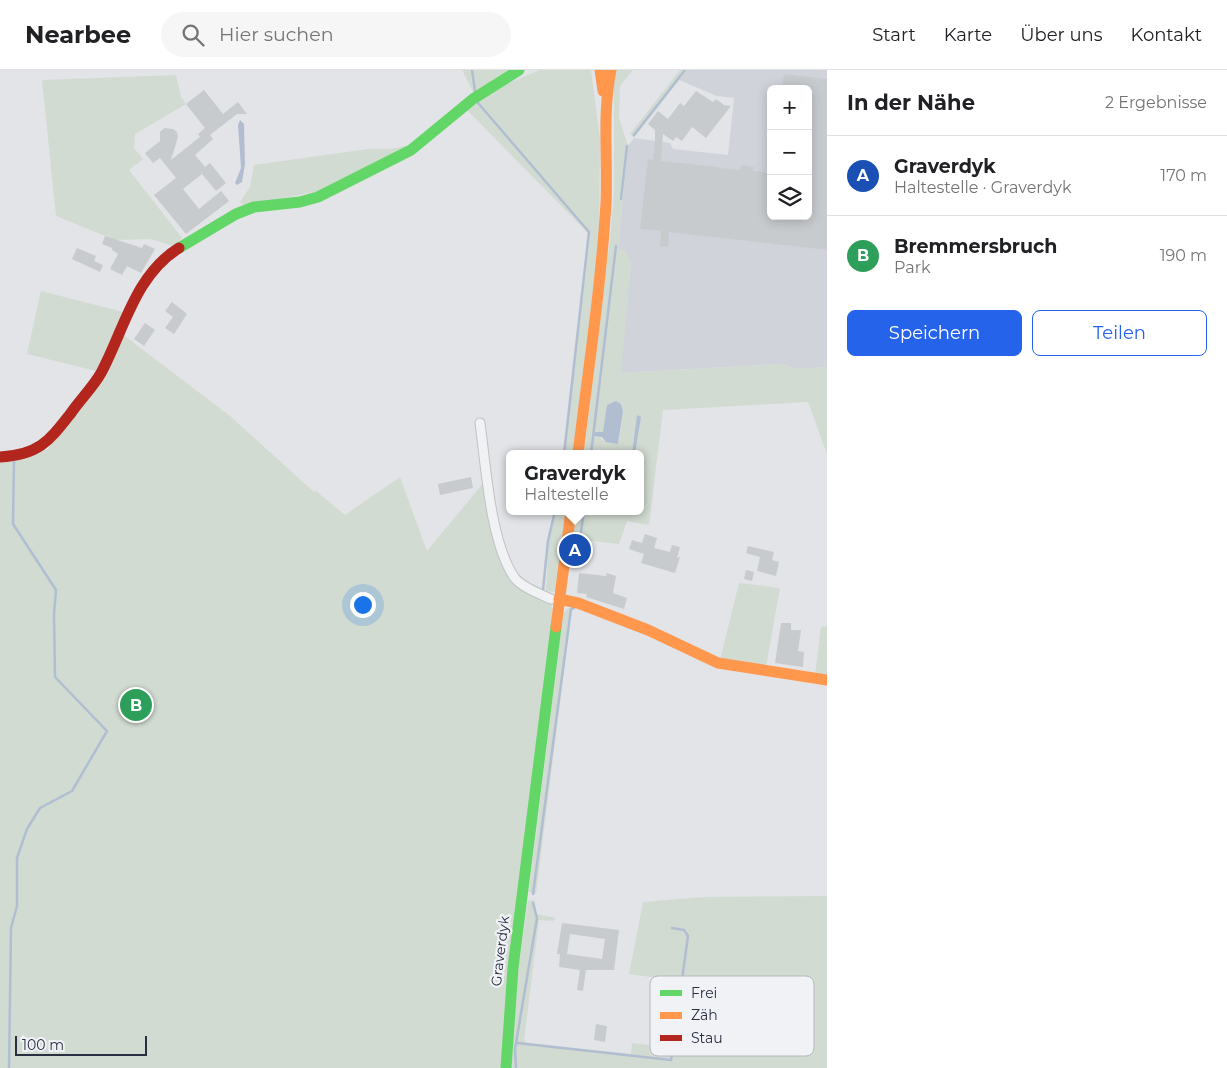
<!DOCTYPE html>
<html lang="de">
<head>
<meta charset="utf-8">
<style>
  body { margin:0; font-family:Montserrat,sans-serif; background:#f6f6f6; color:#202124 }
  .controls { position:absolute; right:15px; top:15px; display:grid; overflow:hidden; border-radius:8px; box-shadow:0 2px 12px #0003 }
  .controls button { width:45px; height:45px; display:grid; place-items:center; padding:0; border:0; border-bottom:1px solid #e0e0e0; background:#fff; color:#202124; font:25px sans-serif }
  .scale { position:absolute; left:15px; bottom:12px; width:132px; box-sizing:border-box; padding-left:5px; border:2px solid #292f40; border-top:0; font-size:14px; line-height:18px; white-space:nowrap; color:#292f40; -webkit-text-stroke:4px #f0f2f6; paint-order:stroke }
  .you { position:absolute; left:362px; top:534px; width:18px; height:18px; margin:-12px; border:4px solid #fff; border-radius:50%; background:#1a73e8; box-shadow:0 0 0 8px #1a73e833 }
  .badge { display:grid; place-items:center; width:32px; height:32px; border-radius:50%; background:#2563eb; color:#fff; font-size:16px; font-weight:700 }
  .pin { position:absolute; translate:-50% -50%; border:2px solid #fff; box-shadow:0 1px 5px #0006 }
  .popup { position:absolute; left:506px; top:380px; width:138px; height:65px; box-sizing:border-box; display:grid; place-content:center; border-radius:8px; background:#fff; filter:drop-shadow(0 1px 4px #0005); font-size:16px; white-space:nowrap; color:#757577 }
  .popup b { font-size:19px; color:#202124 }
  .popup::after { content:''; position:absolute; left:50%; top:100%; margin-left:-10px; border:10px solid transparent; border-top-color:#fff }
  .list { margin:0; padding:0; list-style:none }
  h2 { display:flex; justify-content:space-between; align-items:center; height:65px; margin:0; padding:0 20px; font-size:21px }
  h2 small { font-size:16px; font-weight:400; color:#757577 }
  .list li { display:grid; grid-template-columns:32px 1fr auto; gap:15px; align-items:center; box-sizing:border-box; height:80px; padding:0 20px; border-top:1px solid #e0e0e0 }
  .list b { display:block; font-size:19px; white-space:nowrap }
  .list p { margin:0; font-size:16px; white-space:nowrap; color:#757577 }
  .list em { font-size:16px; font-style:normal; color:#757577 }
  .actions { display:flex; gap:10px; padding:15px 20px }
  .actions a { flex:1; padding:11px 0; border:1px solid #2563eb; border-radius:8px; text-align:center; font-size:18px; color:#2563eb }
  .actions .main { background:#2563eb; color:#fff }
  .icon { flex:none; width:28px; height:28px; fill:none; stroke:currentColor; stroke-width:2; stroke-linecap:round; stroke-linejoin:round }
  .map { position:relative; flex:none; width:827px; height:998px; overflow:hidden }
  header { display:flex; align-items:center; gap:30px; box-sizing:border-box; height:70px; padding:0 25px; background:#fff; border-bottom:1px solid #e0e0e0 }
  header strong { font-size:24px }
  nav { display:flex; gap:28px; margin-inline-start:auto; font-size:18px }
  .search { width:350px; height:45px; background:#f6f6f6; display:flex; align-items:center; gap:12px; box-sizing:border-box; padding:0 18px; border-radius:28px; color:#757577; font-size:19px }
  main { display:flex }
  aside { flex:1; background:#fff }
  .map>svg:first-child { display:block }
</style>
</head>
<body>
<header>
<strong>Nearbee</strong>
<div class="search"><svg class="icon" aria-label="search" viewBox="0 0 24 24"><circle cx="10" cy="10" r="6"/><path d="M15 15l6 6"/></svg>Hier suchen</div>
<nav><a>Start</a><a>Karte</a><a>Über uns</a><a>Kontakt</a></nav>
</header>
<main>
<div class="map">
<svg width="827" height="998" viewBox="0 0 827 998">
  <rect width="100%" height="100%" fill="#e2e4e7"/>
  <path fill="#d0d3da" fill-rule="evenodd" d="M687 0H827V297L796 299 781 294 620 303 631 192 618 178 628 76 634 68 670 73 673 79 728 85 734 28 717 26 679 10ZM771 19H808V146H771Z"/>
  <g fill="#d2dbd2" fill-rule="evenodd">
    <path d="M462 0H508L474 24Z"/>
    <path d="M540 0H591L600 69 599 168 574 384H564L590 165 467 40 506 14Z"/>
    <path d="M614 0H633L620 16 619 48 628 76 618 178 626 181 631 192 621 303 781 294 796 299 827 297V384L808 332 663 340 649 455 627 451 619 474 573 469 576 441H640V384H635L641 347 632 384H584L610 169 614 120ZM616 331 621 334 623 341 619 373 604 371 595 362H603Z"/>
    <path d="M680 0H687L634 68 630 64Z"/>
    <path d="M176 5 181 27 186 34 135 64 134 78 143 89 129 100 182 168 173 176 151 169 115 170 56 146 42 10Z"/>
    <path d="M406 76 320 121 244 136 240 132 250 117 254 95 368 79H390Z"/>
    <path d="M41 221 123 242 96 301 27 284Z"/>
    <path d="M122 264 230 346 314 422 316 421 345 445 400 407 427 481 485 411 504 496 514 515 538 529 545 524 546 532 551 534 553 543 502 998H0V391L48 379Z"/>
    <path d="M556 441H567L556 522 546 521 549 470Z"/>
    <path d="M739 513 780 518 766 597 720 590Z"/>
    <path d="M572 537 536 824 529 822 563 544 567 539Z"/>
    <path d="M827 556V606L815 605 821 557Z"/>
    <path d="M827 826V998H511L517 910 528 831 535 830 536 844 556 848 553 851 539 850 524 970 527 973 631 984 632 973 671 978 679 911 629 904 643 832 703 827Z"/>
  </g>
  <g fill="#b1bed2">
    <path d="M240 50 244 54 245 94 242 112 237 115 235 113 241 98 238 55Z"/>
    <path d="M616 331 621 334 623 341 618 374 606 372 602 367 594 366 595 362H603L607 335Z"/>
    <path d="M637 345 641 347 635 384H632Z"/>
  </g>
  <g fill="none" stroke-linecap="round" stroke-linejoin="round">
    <g stroke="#b1bed2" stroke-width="2.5">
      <path d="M472 0 475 21"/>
      <path d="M478 33 589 162 564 384"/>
      <path d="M634 65 685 0"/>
      <path d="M621 129 627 76"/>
      <path d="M591 384 616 176"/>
      <path d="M580 469 584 441"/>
      <path d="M543 520 548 471 555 441"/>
      <path d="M533 824 571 539 574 538"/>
      <path d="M517 973 671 990 688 866 684 860 672 858"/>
      <path d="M9 998 11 858 17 836V788L27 759 40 738 72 721 107 661 55 607 54 544 56 520 13 454 14 392"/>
      <path d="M516 998 515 979 537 848 533 833"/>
    </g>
  </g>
  <g fill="#c8cbce" fill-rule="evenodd">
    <path d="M784 4 827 9V180L669 162 668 177 660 176 661 161 640 159 648 89 653 90 655 70V60L648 54 658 41 668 49 680 33 684 36 696 21 713 32 716 29 724 35 731 36 706 68 692 57 682 71 676 67 673 71 663 64 661 91 719 97 720 100V98L740 100 741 95 754 97 753 101 771 103V146H808V19H782Z"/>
    <path d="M204 20 223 44 238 32 247 44H237L210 65 213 69 195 85 205 97 210 93 226 113 216 121 202 104 183 119 199 139 221 121 229 131 186 164 154 125 176 108 160 88 153 93 145 83 160 71V62L164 58 173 59 177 62 178 67 171 90 200 67 198 64 205 58 186 34Z"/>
    <path d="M105 166 142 178 144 174 155 179 141 203 127 196 122 205 110 199 118 184 112 180V178L102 174Z"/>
    <path d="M77 178 96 186 94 191 103 195 100 202 72 189Z"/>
    <path d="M172 232 187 244 174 264 165 258 173 247 165 241Z"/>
    <path d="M145 253 155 260 144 276 134 269Z"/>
    <path d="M471 407 473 418 440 425 438 414Z"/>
    <path d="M645 464 657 468 654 478 670 482 672 475 680 477 677 488 680 487 675 503 641 493 644 484 629 479 632 470 642 473Z"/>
    <path d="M748 476 774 482 772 490 779 492 776 506 757 501 760 487 746 483Z"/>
    <path d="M746 500 754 502 752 511 744 509Z"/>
    <path d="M579 503 606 506 607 503 616 506 613 523 627 528 624 539 586 527 587 524 577 523Z"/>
    <path d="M781 553H791V560H801L798 581 804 582 803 597 775 593Z"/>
    <path d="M562 853 619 860 614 900H586L583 921 577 920 580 900 559 897 560 884H557ZM570 864 605 869 602 889 567 884Z"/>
    <path d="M596 954 607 956 605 972 594 970Z"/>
  </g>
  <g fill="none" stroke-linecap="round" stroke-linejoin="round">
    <defs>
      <path id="street" d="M480 353C486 396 490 471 514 507 521 517 540 524 551 529"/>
    </defs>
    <use href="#street" stroke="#c0c2c5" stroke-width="11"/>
    <use href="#street" stroke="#f1f2f4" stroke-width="9"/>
    <g stroke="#63d668" stroke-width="11">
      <path d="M179 178 236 144 254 137 300 132 318 127 411 80 473 29 519 0"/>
      <path d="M506 998 513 898 556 557"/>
    </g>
    <g stroke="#ff974d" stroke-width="11">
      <path d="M600 0 603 21"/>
      <path d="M578 384C588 301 601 217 606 133 608 89 602 44 611 0"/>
      <path d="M559 529 578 533 648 560 718 593 827 610"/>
      <path d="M556 557 571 441"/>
    </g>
    <path stroke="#b3261e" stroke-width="11" d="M0 387C39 385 49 371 71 343 80 330 93 317 101 303 124 260 135 205 179 178"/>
  </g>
  <g text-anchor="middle" stroke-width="4.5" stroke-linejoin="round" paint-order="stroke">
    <g font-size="14" fill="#292f40" stroke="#f0f2f6">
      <text transform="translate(500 881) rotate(-83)" y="5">Graverdyk</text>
    </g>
  </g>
  <rect x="650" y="906" width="164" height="80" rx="8" fill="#f0f2f6" stroke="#b4b8bf" stroke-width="1"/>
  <rect x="660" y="920" width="22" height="6" fill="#63d668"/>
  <rect x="660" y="942" width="22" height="7" fill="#ff974d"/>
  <rect x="660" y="965" width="22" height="6" fill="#b3261e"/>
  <g font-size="14" fill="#292f40">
    <text x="691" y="928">Frei</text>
    <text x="691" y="950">Zäh</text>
    <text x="691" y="973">Stau</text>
  </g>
</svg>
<div class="controls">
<button>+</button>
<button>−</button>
<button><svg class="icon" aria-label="layers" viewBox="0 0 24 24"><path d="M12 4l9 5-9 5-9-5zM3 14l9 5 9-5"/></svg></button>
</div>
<div class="scale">100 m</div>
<div class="you"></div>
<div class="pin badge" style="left:575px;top:480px;background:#1a4fb4">A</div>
<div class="popup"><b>Graverdyk</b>Haltestelle</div>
<div class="pin badge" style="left:136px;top:635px;background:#2e9e5b">B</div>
</div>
<aside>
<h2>In der Nähe<small>2 Ergebnisse</small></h2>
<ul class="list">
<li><span class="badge" style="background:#1a4fb4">A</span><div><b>Graverdyk</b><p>Haltestelle · Graverdyk</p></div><em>170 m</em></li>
<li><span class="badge" style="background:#2e9e5b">B</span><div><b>Bremmersbruch</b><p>Park</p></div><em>190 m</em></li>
</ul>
<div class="actions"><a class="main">Speichern</a><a>Teilen</a></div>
</aside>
</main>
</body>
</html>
